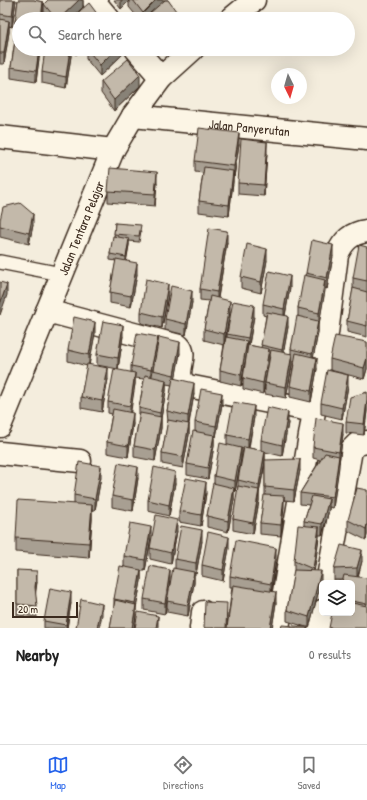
<!DOCTYPE html>
<html lang="en">
<head>
<meta charset="utf-8">
<style>
  body { margin:0; font-family:"Patrick Hand",sans-serif; background:#f6f6f6; color:#222 }
  .controls { position:absolute; right:12px; bottom:12px; display:grid; overflow:hidden; border-radius:6px; box-shadow:0 4px 16px #0002 }
  .controls button { width:36px; height:36px; display:grid; place-items:center; padding:0; border:0; border-bottom:1px solid #e0e0e0; background:#fff; color:#222; font:20px sans-serif }
  .compass { position:absolute; left:271px; top:68px; width:36px; height:36px; border-radius:50%; background:#fff; box-shadow:0 4px 16px #0002; rotate:175deg }
  .scale { position:absolute; left:12px; bottom:10px; width:66px; box-sizing:border-box; padding-left:4px; border:2px solid #3b2a1e; border-top:0; font-size:11px; line-height:14px; white-space:nowrap; color:#3b2a1e; -webkit-text-stroke:3px #fcf5e5; paint-order:stroke }
  .list { margin:0; padding:0; list-style:none }
  h2 { display:flex; justify-content:space-between; align-items:center; height:52px; margin:0; padding:0 16px; font-size:17px }
  h2 small { font-size:13px; font-weight:400; color:#767676 }
  .icon { flex:none; width:22px; height:22px; fill:none; stroke:currentColor; stroke-width:2; stroke-linecap:round; stroke-linejoin:round }
  .map { position:relative; flex:none; width:367px; height:628px; overflow:hidden }
  .search { position:absolute; background:#fff; box-shadow:0 4px 16px #0002; left:12px; right:12px; top:12px; height:44px; display:flex; align-items:center; gap:10px; box-sizing:border-box; padding:0 14px; border-radius:22px; color:#767676; font-size:15px }
  .sheet { height:116px; background:#fff }
  nav { display:flex; justify-content:space-around; align-items:center; box-sizing:border-box; height:56px; border-top:1px solid #e0e0e0; background:#fff; font-size:11px; color:#767676 }
  nav a { display:grid; justify-items:center; gap:2px }
  nav .on { color:#2563eb }
  .map>svg:first-child { display:block }
</style>
</head>
<body>
<div class="map">
<svg width="367" height="628" viewBox="0 0 367 628">
  <rect width="100%" height="100%" fill="#f4eddd"/>
  <filter id="ink" filterUnits="userSpaceOnUse"><feTurbulence type="fractalNoise" baseFrequency=".025" numOctaves="2"/><feDisplacementMap in="SourceGraphic" scale="8" xChannelSelector="R" yChannelSelector="G"/><feConvolveMatrix kernelMatrix="1 2 1 2 8 2 1 2 1" color-interpolation-filters="sRGB"/></filter>
  <g filter="url(#ink)">
    <g fill="none" stroke-linecap="round" stroke-linejoin="round">
      <defs>
        <path id="service" d="M0 262 61 274"/>
        <g id="minor">
          <path d="M93 0 109 19"/>
          <path d="M136 49 161 78"/>
          <path d="M0 137 113 150"/>
          <path d="M47 311 179 346C190 357 170 375 188 386L314 411"/>
          <path d="M0 453 80 461"/>
          <path d="M327 583 351 450 357 444 367 442"/>
          <path d="M201 628 203 612"/>
          <path d="M278 628 327 333 337 255C343 241 351 233 367 231"/>
          <path d="M319 628 322 611"/>
        </g>
        <g id="tertiary">
          <path id="s1" d="M133 116 367 139"/>
        </g>
        <g id="primary">
          <path d="M231 19 254 0"/>
          <path id="s2" d="M0 426 113 150 133 116 161 78 193 49"/>
        </g>
      </defs>
      <use href="#service" stroke="#3b2a1e" stroke-width="16"/>
      <use href="#minor" stroke="#3b2a1e" stroke-width="25"/>
      <use href="#tertiary" stroke="#3b2a1e" stroke-width="25"/>
      <use href="#primary" stroke="#3b2a1e" stroke-width="25"/>
      <use href="#service" stroke="#fcf5e5" stroke-width="13"/>
      <use href="#minor" stroke="#fcf5e5" stroke-width="22"/>
      <use href="#tertiary" stroke="#fcf5e5" stroke-width="22"/>
      <use href="#primary" stroke="#fcf5e5" stroke-width="22"/>
    </g>
    <g fill="#a89f92" stroke="#3b2a1e">
      <path d="M0 0H16L12 27 9 26V32L4 64H0Z"/>
      <path d="M18 0H34L43 2V13L42 19H19V49H40L36 82 11 78V67L15 41H14V30Z"/>
      <path d="M83 0V7L71 19H47L44 15V4Z"/>
      <path d="M114 0H168L179 19H139L129 7V1L121 9Z"/>
      <path d="M71 49V56L66 88 42 83V72Z"/>
      <path d="M71 49H82L76 55Z"/>
      <path d="M86 49H125V52L100 76 86 59Z"/>
      <path d="M101 82 140 86 114 111 101 93Z"/>
      <path d="M239 144 234 177H233V182L229 216 199 212V201L203 173 195 172V161Z"/>
      <path d="M267 153 264 196 238 194V183Z"/>
      <path d="M157 183 155 206 108 202V191Z"/>
      <path d="M0 220 33 225 29 244 0 237Z"/>
      <path d="M115 223 141 231 139 242 129 241V245L126 261 137 274 131 307 110 303V292L116 261 110 260V254L114 237Z"/>
      <path d="M227 242 218 298 230 312 226 337H227V334L254 316 249 345 261 348 266 316 263 315V304L290 287 285 316 288 327 283 353 291 354V349L298 317V308L306 273 333 256 327 289 325 288 319 324H318V332L313 357 317 369 311 402 290 397V386L294 361 292 360V365L286 398 265 394V385L263 394 243 389V378L248 349H247V352L241 386 220 381V370L224 345 204 340V329L209 301 200 300V289Z"/>
      <path d="M367 247V337L347 332V321L353 289V278Z"/>
      <path d="M267 260 261 293 241 288V277Z"/>
      <path d="M168 295 162 328 141 323V312Z"/>
      <path d="M192 302 186 335 165 330V319Z"/>
      <path d="M95 333 89 364 108 379 102 412 81 408V397L87 366 68 361V350Z"/>
      <path d="M123 336 118 369 97 365V354Z"/>
      <path d="M367 342V369L364 379 330 370V359Z"/>
      <path d="M158 344 180 353 175 379 194 394 189 424V435L183 468 162 464V453L168 422 167 411 172 385 166 384V391L161 418V428L155 461 134 457V446L139 418V408L144 379 135 378V384L130 412 133 424 128 457 107 453V442L112 414 108 413V402L131 372V366Z"/>
      <path d="M348 386 342 419 321 414V403Z"/>
      <path d="M367 392V411L364 435 346 433V422Z"/>
      <path d="M222 404 216 437H214V446L208 479 187 475V464L195 431V422Z"/>
      <path d="M254 417 249 448 261 451V440L288 423 282 456 265 452V460L300 470 294 501 284 500 281 536 260 534V523L265 495V464L259 493V501L253 534 233 530V519L238 489V480L243 449 241 448V459L235 492 234 491V499L228 532 207 527V516L214 483V476L227 444V435Z"/>
      <path d="M343 434 333 508 329 507V510L322 535H319L314 571 321 582 309 628H281L306 627 287 621V610L294 572V561L304 525V521L309 505 300 504V493L320 460 313 458V447Z"/>
      <path d="M101 477 95 510H92V520L89 558 16 552V538L74 504V495Z"/>
      <path d="M138 478 133 511 112 507V496Z"/>
      <path d="M175 483 169 516 148 511V500Z"/>
      <path d="M367 490V535L366 540 348 531V520Z"/>
      <path d="M206 493 201 526 179 522V511Z"/>
      <path d="M177 531 171 564 150 559V548Z"/>
      <path d="M151 538 145 571H141V581L136 608V616L134 628H110L114 607V599L124 567V556Z"/>
      <path d="M202 541 196 574H194V583L188 616 167 612V601L175 568V559Z"/>
      <path d="M229 548 223 581 202 576V565Z"/>
      <path d="M276 559 272 592 276 603 272 628H204L227 614V626L232 587H230V576Z"/>
      <path d="M362 561 358 577 367 578V628L352 613V583L343 580H334V569Z"/>
      <path d="M17 570 37 582 35 593 37 606V617L17 615Z"/>
      <path d="M170 581 165 614 144 610V599Z"/>
      <path d="M71 603 67 628H44V621Z"/>
    </g>
    <g fill="#888277" stroke="#3b2a1e">
      <path d="M14 0H16L12 27V16Z"/>
      <path d="M79 0H83V7L71 19H59Z"/>
      <path d="M121 0H129V1L121 9Z"/>
      <path d="M156 0H168L143 19V13Z"/>
      <path d="M43 2V13L42 19H41Z"/>
      <path d="M179 15V19H174Z"/>
      <path d="M9 21V32L4 64V53Z"/>
      <path d="M39 49H40V51L36 82V71Z"/>
      <path d="M70 49H71V56L66 88V77Z"/>
      <path d="M76 49H82L76 55Z"/>
      <path d="M116 49H125V52L100 76V65Z"/>
      <path d="M140 75V86L114 111V100Z"/>
      <path d="M239 133V144L234 177V166Z"/>
      <path d="M267 142V153L264 196V185Z"/>
      <path d="M233 171V182L229 216V205Z"/>
      <path d="M157 172V183L155 206V194Z"/>
      <path d="M33 214V225L29 244V233Z"/>
      <path d="M227 231V242L217 303V292Z"/>
      <path d="M129 239V245L126 263V257Z"/>
      <path d="M333 245V256L327 289V278Z"/>
      <path d="M267 249V260L261 293V282Z"/>
      <path d="M137 263V274L131 307V296Z"/>
      <path d="M290 276V287L284 320V309Z"/>
      <path d="M325 280V291L319 324V313Z"/>
      <path d="M7 284V295L0 315V304Z"/>
      <path d="M168 284V295L162 328V317Z"/>
      <path d="M192 291V302L186 335V324Z"/>
      <path d="M230 301V312L224 345V334Z"/>
      <path d="M254 305V316L248 349V338Z"/>
      <path d="M288 316V327L282 361V350Z"/>
      <path d="M318 321V332L312 365V354Z"/>
      <path d="M95 322V333L89 366V355Z"/>
      <path d="M123 325V336L118 369V358Z"/>
      <path d="M158 337V348L153 370 151 381V370Z"/>
      <path d="M247 341V352L241 386V375Z"/>
      <path d="M180 342V353L174 386V375Z"/>
      <path d="M269 349V360L263 394V383Z"/>
      <path d="M292 354V365L286 398V387Z"/>
      <path d="M317 358V369L311 402V391Z"/>
      <path d="M367 358V369L364 379V368Z"/>
      <path d="M108 368V379L102 412V401Z"/>
      <path d="M135 373V384L130 417V406Z"/>
      <path d="M348 375V386L342 419V408Z"/>
      <path d="M166 380V391L161 418V428L155 461V450L160 423V413Z"/>
      <path d="M194 383V394L188 427V416Z"/>
      <path d="M222 393V404L216 437V426Z"/>
      <path d="M367 400V411L364 435V424Z"/>
      <path d="M254 406V417L248 450V439Z"/>
      <path d="M288 412V423L282 456V445Z"/>
      <path d="M133 413V424L128 457V446Z"/>
      <path d="M343 423V434L339 463V452Z"/>
      <path d="M189 424V435L183 468V457Z"/>
      <path d="M214 435V446L208 479V468Z"/>
      <path d="M241 448V459L235 492V481Z"/>
      <path d="M265 451V462L259 493V501L253 534V523L259 493V485Z"/>
      <path d="M339 456V467L333 508V497Z"/>
      <path d="M300 459V470L294 501V490Z"/>
      <path d="M101 466V477L95 510V499Z"/>
      <path d="M138 467V478L133 511V500Z"/>
      <path d="M175 472V483L169 516V505Z"/>
      <path d="M206 482V493L201 526V515Z"/>
      <path d="M234 488V499L228 532V521Z"/>
      <path d="M284 496V507L281 536V525Z"/>
      <path d="M329 499V510L322 535V524Z"/>
      <path d="M92 505V520L89 558V543Z"/>
      <path d="M177 520V531L171 564V553Z"/>
      <path d="M367 524V535L366 540V529Z"/>
      <path d="M151 527V538L145 571V560Z"/>
      <path d="M319 527V538L313 580V569Z"/>
      <path d="M202 530V541L196 574V563Z"/>
      <path d="M229 537V548L223 581V570Z"/>
      <path d="M276 548V559L271 595V584Z"/>
      <path d="M362 550V561L357 579V568Z"/>
      <path d="M141 570V581L136 608V616L134 628H132L135 611V603Z"/>
      <path d="M170 570V581L165 614V603Z"/>
      <path d="M37 571V582L35 598V587Z"/>
      <path d="M321 571V582L309 628V617Z"/>
      <path d="M194 572V583L188 616V605Z"/>
      <path d="M71 592V603L67 628H66Z"/>
      <path d="M276 592V603L272 628H270Z"/>
      <path d="M102 604V615L99 628H97Z"/>
      <path d="M158 616V628H156Z"/>
    </g>
    <g fill="#c3b9aa" stroke="#3b2a1e">
      <path d="M0 0H14L12 16 0 14Z"/>
      <path d="M18 0H34L43 2 41 19H19V31L14 30Z"/>
      <path d="M48 0H79L59 19H56L44 4Z"/>
      <path d="M133 0H156L143 13Z"/>
      <path d="M165 0H168L179 15 174 19H143Z"/>
      <path d="M89 3 101 19H71Z"/>
      <path d="M0 19 9 21 4 53H0Z"/>
      <path d="M16 34 19 35V49H39L36 71 11 67Z"/>
      <path d="M45 49H70L66 77 42 72Z"/>
      <path d="M87 49H116L100 65Z"/>
      <path d="M128 59 140 75 114 100 101 82Z"/>
      <path d="M199 128 239 133 234 166 195 161Z"/>
      <path d="M241 139 267 142 264 185 238 183Z"/>
      <path d="M204 167 233 171 229 205 199 201Z"/>
      <path d="M110 168 157 172 155 194 108 191Z"/>
      <path d="M20 203 33 214 29 233 0 226V220L3 207Z"/>
      <path d="M115 223 141 225 139 236 114 234Z"/>
      <path d="M209 228 227 231 217 292 200 289Z"/>
      <path d="M113 236 129 239 126 257 110 254Z"/>
      <path d="M312 240 333 245 327 278 306 273Z"/>
      <path d="M247 244 267 249 261 282 241 277Z"/>
      <path d="M359 245 367 247V281L353 278Z"/>
      <path d="M116 259 137 263 131 296 110 292Z"/>
      <path d="M269 271 290 276 284 309 263 304Z"/>
      <path d="M304 275 325 280 319 313 298 308Z"/>
      <path d="M146 279 168 284 162 317 141 312Z"/>
      <path d="M0 282 7 284 0 304Z"/>
      <path d="M171 286 192 291 186 324 165 319Z"/>
      <path d="M353 288 367 292V326L347 321Z"/>
      <path d="M210 296 230 301 224 334 204 329Z"/>
      <path d="M233 301 254 305 248 338 227 334Z"/>
      <path d="M267 312 288 316 282 350 261 345Z"/>
      <path d="M297 316 318 321 312 354 291 349Z"/>
      <path d="M74 317 95 322 89 355 68 350Z"/>
      <path d="M103 321 123 325 118 358 97 354Z"/>
      <path d="M137 333 158 337 151 370 131 366Z"/>
      <path d="M335 336 367 342V358L364 368 330 359Z"/>
      <path d="M159 337 180 342 174 375 153 370Z"/>
      <path d="M226 337 247 341 241 375 220 370Z"/>
      <path d="M248 345 269 349 263 383 243 378Z"/>
      <path d="M271 350 292 354 286 387 265 383Z"/>
      <path d="M296 353 317 358 311 391 290 386Z"/>
      <path d="M87 364 108 368 102 401 81 397Z"/>
      <path d="M114 369 135 373 130 406 108 402Z"/>
      <path d="M327 370 348 375 342 408 321 403Z"/>
      <path d="M145 375 166 380 160 413 139 408Z"/>
      <path d="M173 378 194 383 188 416 167 411Z"/>
      <path d="M201 389 222 393 216 426 195 422Z"/>
      <path d="M367 392V400L364 424 346 422 350 397Z"/>
      <path d="M233 402 254 406 248 439 227 435Z"/>
      <path d="M267 407 288 412 282 445 261 440Z"/>
      <path d="M113 409 133 413 128 446 107 442Z"/>
      <path d="M140 413 161 417 155 450 134 446Z"/>
      <path d="M316 418 343 423 339 452 313 447Z"/>
      <path d="M168 420 189 424 183 457 162 453Z"/>
      <path d="M193 431 214 435 208 468 187 464Z"/>
      <path d="M220 443 241 448 235 481 214 476Z"/>
      <path d="M244 447 265 451 259 485 238 480Z"/>
      <path d="M325 453 339 456 333 497 300 493Z"/>
      <path d="M300 459 294 490 265 487V460Z"/>
      <path d="M79 462 101 466 95 499 74 495Z"/>
      <path d="M118 463 138 467 133 500 112 496Z"/>
      <path d="M154 467 175 472 169 505 148 500Z"/>
      <path d="M186 478 206 482 201 515 179 511Z"/>
      <path d="M213 483 234 488 228 521 207 516Z"/>
      <path d="M238 486 259 490 253 523 233 519Z"/>
      <path d="M357 488 367 490V524L366 529 348 520Z"/>
      <path d="M264 495 284 496 281 525 260 523Z"/>
      <path d="M312 496 329 499 322 524 304 521Z"/>
      <path d="M18 500 92 505 89 543 16 538Z"/>
      <path d="M156 515 177 520 171 553 150 548Z"/>
      <path d="M130 523 151 527 145 560 124 556Z"/>
      <path d="M298 525 319 527 313 569 294 561Z"/>
      <path d="M181 526 202 530 196 563 175 559Z"/>
      <path d="M208 532 229 537 223 570 202 565Z"/>
      <path d="M236 540 276 548 271 584 230 576Z"/>
      <path d="M341 545 362 550 357 568 334 569Z"/>
      <path d="M120 566 141 570 135 603 114 599Z"/>
      <path d="M150 566 170 570 165 603 144 599Z"/>
      <path d="M173 568 194 572 188 605 167 601Z"/>
      <path d="M17 570 37 571 35 587 37 606 17 604Z"/>
      <path d="M294 570 321 571 309 617 287 610Z"/>
      <path d="M344 575 367 578V604L352 601V583H342Z"/>
      <path d="M233 585 276 592 270 628H227Z"/>
      <path d="M50 588 71 592 66 625 44 621Z"/>
      <path d="M81 599 102 604 97 628H76Z"/>
      <path d="M115 600 136 605 132 628H110Z"/>
      <path d="M205 602 227 603 226 628H204Z"/>
      <path d="M352 603 367 606V628H329L332 613H352Z"/>
      <path d="M138 612 158 616 156 628H135Z"/>
      <path d="M282 625 308 627V628H281Z"/>
    </g>
  </g>
  <g text-anchor="middle" stroke-width="3" stroke-linejoin="round" paint-order="stroke">
    <g font-size="13" fill="#3b2a1e" stroke="#fcf5e5">
      <text dy="5" stroke="none"><textPath href="#s1" startOffset="117">Jalan Panyerutan</textPath></text>
      <text dy="5" stroke="none"><textPath href="#s2" startOffset="214">Jalan Tentara Pelajar</textPath></text>
    </g>
  </g>
</svg>
<div class="controls">
<button><svg class="icon" aria-label="layers" viewBox="0 0 24 24"><path d="M12 4l9 5-9 5-9-5zM3 14l9 5 9-5"/></svg></button>
</div>
<svg class="compass" viewBox="-18 -18 36 36"><path d="M0-13l5 13h-10z" fill="#e53935"/><path d="M0 13l5-13h-10z" fill="#767676"/></svg>
<div class="scale">20 m</div>
<div class="search"><svg class="icon" aria-label="search" viewBox="0 0 24 24"><circle cx="10" cy="10" r="6"/><path d="M15 15l6 6"/></svg>Search here</div>
</div>
<section class="sheet">
<h2>Nearby<small>0 results</small></h2>
<ul class="list">
</ul>
</section>
<nav>
<a class="on"><svg class="icon" aria-label="map" viewBox="0 0 24 24"><path d="M3 6l6-2 6 2 6-2v14l-6 2-6-2-6 2zM9 4v14M15 6v14"/></svg>Map</a>
<a><svg class="icon" aria-label="directions" viewBox="0 0 24 24"><path d="M12 3l9 9-9 9-9-9zM9 14v-3h6M13 9l2 2-2 2"/></svg>Directions</a>
<a><svg class="icon" aria-label="saved" viewBox="0 0 24 24"><path d="M7 4h10v16l-5-4-5 4z"/></svg>Saved</a>
</nav>
</body>
</html>
